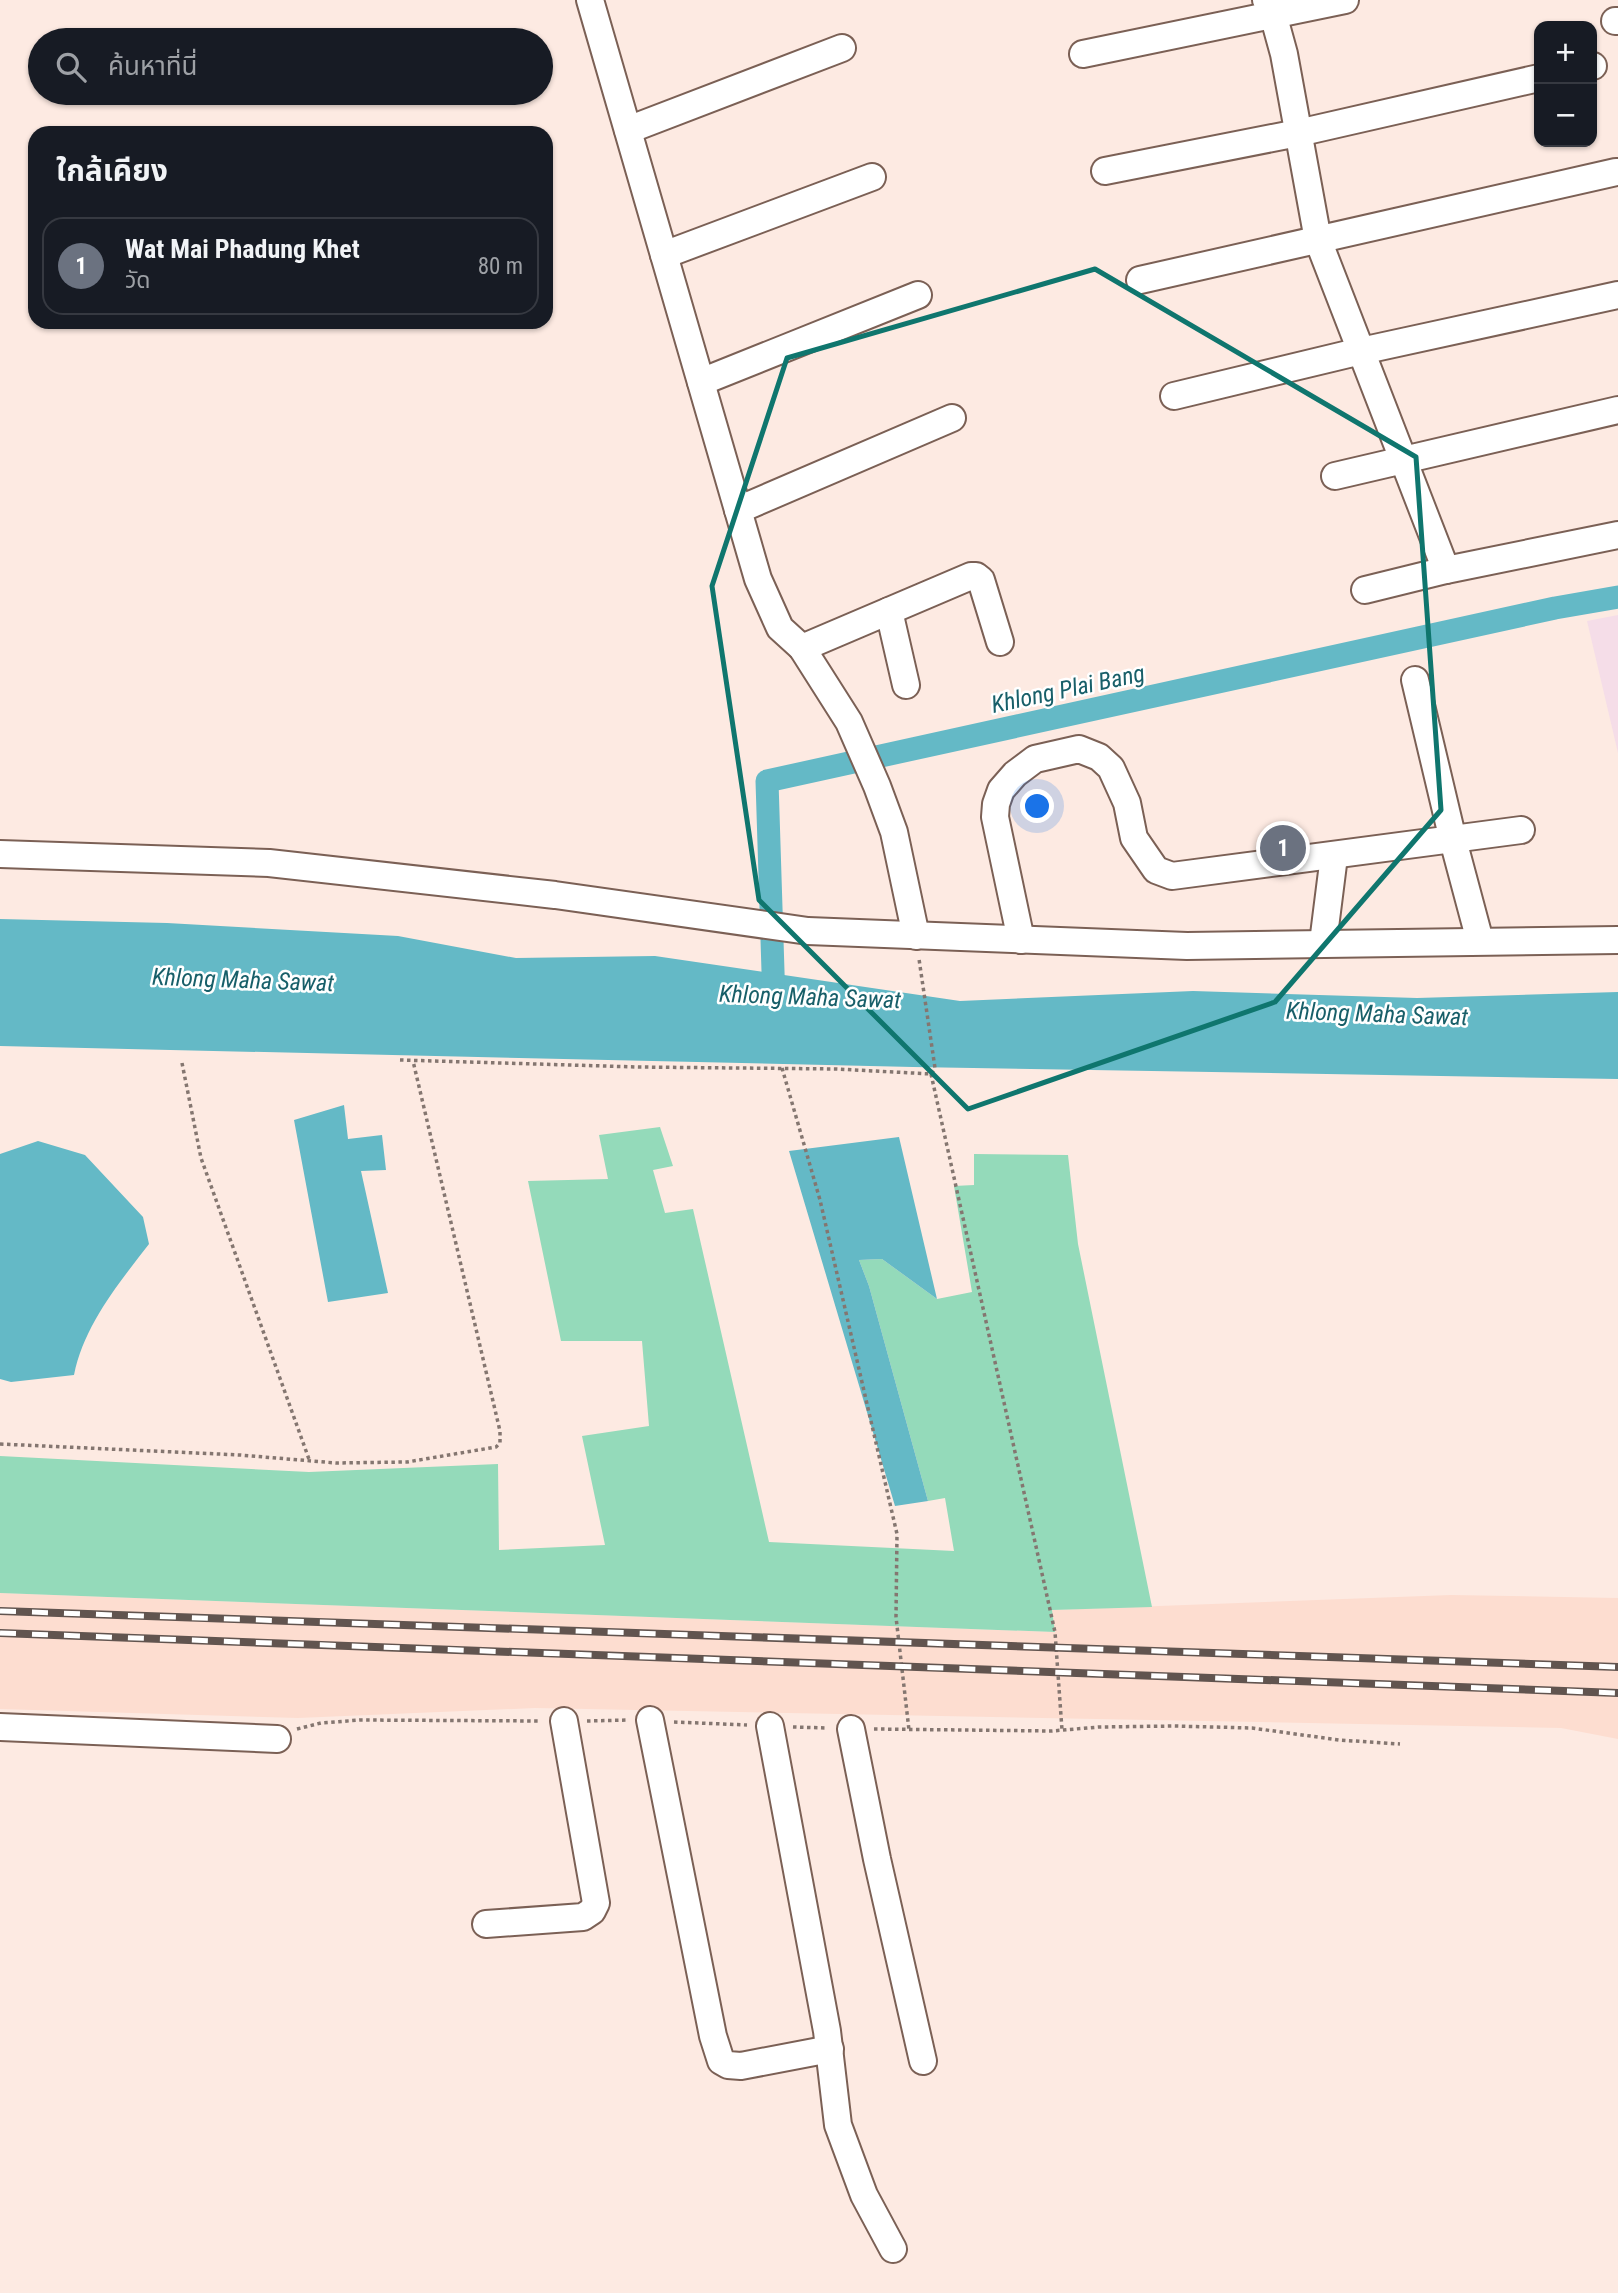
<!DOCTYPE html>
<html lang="th">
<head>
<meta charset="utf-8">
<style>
  body { margin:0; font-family:"Roboto Condensed","Noto Sans Thai",sans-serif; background:#20242c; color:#f1f3f6 }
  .controls { position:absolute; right:21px; top:21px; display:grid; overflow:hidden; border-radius:14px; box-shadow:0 2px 5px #0004 }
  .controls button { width:63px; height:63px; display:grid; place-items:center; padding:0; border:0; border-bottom:2px solid #363941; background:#171b24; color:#f1f3f6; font:35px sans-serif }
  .you { position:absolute; left:1038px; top:807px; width:24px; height:24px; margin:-18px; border:5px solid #fff; border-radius:50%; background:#1a73e8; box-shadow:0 0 0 10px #1a73e833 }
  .badge { display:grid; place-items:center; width:46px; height:46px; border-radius:50%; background:#1a73e8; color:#fff; font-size:23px; font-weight:700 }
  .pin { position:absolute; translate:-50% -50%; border:4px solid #fff; box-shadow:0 2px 7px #0006 }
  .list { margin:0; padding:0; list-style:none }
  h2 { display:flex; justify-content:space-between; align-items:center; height:91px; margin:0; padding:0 28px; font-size:30px }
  h2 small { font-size:23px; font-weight:400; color:#9ea1a6 }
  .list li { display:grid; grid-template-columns:46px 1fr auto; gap:21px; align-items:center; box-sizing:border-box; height:98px; margin:0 14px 14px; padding:0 14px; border:2px solid #363941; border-radius:21px }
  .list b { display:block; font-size:26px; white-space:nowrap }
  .list p { margin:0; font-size:23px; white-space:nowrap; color:#9ea1a6 }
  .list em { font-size:23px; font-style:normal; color:#9ea1a6 }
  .icon { flex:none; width:38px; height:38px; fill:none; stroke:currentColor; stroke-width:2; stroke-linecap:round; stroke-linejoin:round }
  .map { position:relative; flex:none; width:1618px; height:2293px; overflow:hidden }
  .search { position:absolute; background:#171b24; box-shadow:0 2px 5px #0004; left:28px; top:28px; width:525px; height:77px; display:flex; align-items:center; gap:18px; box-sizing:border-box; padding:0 24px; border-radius:38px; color:#9ea1a6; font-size:26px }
  .panel { position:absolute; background:#171b24; box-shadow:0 2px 5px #0004; left:28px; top:126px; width:525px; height:203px; border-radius:21px }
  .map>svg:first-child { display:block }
</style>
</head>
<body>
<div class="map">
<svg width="1618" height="2293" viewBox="0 0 1618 2293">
  <rect width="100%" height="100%" fill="#fdeae2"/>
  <path fill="#fdddd0" d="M0 1593 1055 1632 1052 1610 1451 1595 1618 1598V1739L1561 1728 535 1708 298 1718 0 1709Z"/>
  <path fill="#f5dde8" d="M1618 615V753L1587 621Z"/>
  <path fill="#94daba" d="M660 1127 673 1166 653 1170 665 1213 693 1209 769 1542 954 1551 945 1498 928 1501 869 1286 859 1260 882 1259 937 1299 972 1292 954 1186 974 1185V1154L1068 1155 1078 1244 1152 1607 1052 1610 1055 1632 0 1593V1456L309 1472 498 1464 499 1550 605 1545 582 1436 649 1426 642 1341H561L528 1181 608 1179 599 1135Z"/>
  <g fill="#64b9c6">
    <path d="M0 919 167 923 398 936 516 958 655 956 960 1001 1193 991 1417 998 1618 992V1079L913 1067 0 1046Z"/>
    <path d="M344 1105 348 1139 382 1135 386 1170 361 1171 388 1293 328 1302 294 1120Z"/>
    <path d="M899 1137 937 1299 882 1259 859 1260 869 1286 928 1501 895 1506 789 1151Z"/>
    <path d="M38 1141 85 1155 143 1217 149 1244C119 1283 84 1325 74 1375L11 1382 0 1379V1154Z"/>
  </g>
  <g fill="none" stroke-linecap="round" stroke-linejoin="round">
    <path stroke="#64b9c6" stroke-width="23" d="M774 1003 767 781 1555 608 1618 597"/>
    <defs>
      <g id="minor">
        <path d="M590 0 758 579 780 628 802 648 849 722 877 786 894 832 916 936"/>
        <path d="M1266 0 1273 14 1284 54 1318 240 1446 570"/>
        <path d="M1615 21H1618"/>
        <path d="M1083 54 1345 0"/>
        <path d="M1592 66H1593"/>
        <path d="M628 130 842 48"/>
        <path d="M1105 171 1298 133 1539 78"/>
        <path d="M664 255 872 177"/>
        <path d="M1140 280 1616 172"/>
        <path d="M701 382 918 295"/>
        <path d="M1174 396 1361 351 1618 295"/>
        <path d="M1335 476 1618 410"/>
        <path d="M738 510 952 418"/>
        <path d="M1365 590 1446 570 1618 535"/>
        <path d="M889 611 906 685"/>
        <path d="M802 648 971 576H976L981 580 1000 642"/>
        <path d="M1415 680 1453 840 1480 941"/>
        <path d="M0 854 269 863 555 895 808 931 1187 946 1618 940"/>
        <path d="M1021 940 995 817 996 804 1001 790 1015 774 1035 759 1079 749 1099 757 1111 768 1127 803 1134 838 1156 870 1172 876 1521 830"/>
        <path d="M1323 943 1334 856"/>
        <path d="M650 1720 713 2036 721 2061 728 2065 741 2066 830 2049"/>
        <path d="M770 1726 827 2031 838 2125 864 2195 893 2249"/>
        <path d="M0 1727 277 1739"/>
        <path d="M851 1729 877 1859 923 2061"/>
        <path d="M486 1924 583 1917 592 1911 596 1903 564 1721"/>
      </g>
    </defs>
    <use href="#minor" stroke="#7b6055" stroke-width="30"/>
    <g stroke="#847670" stroke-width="3.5" stroke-dasharray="3.5 3.5" stroke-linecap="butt">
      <path d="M400 1060 638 1067 837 1069 931 1074 935 1068 919 959"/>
      <path d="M182 1063 201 1158 310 1462"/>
      <path d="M782 1068 820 1200 897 1534 896 1617 909 1730"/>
      <path d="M931 1074 1055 1632 1062 1730"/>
      <path d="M0 1444 240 1455 336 1463 407 1462 496 1447 500 1443V1431L413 1061"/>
      <path d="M587 1721 628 1720"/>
      <path d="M674 1722 747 1725"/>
      <path d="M793 1727 828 1728"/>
      <path d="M297 1729 321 1723 360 1720 541 1721"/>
      <path d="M874 1729 1052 1731 1099 1727 1174 1726 1252 1728 1339 1740 1400 1744"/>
    </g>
    <use href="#minor" stroke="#fff" stroke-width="26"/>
    <defs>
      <g id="rail">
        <path d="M0 1611 1618 1667"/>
        <path d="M0 1633 1618 1693"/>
      </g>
    </defs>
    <use href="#rail" stroke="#61544f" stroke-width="8"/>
    <use href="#rail" stroke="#fff" stroke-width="5" stroke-dasharray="16" stroke-linecap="butt"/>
  </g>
  <path fill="none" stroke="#0f766e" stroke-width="5" stroke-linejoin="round" d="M1095 269 1416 457 1441 810 1275 1002 968 1109 759 900 712 586 787 358Z"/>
  <g text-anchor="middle" stroke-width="5" stroke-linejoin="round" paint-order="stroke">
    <g font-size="24" font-style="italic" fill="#185f69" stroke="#fff">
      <text transform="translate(1068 689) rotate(-12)" y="8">Khlong Plai Bang</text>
      <text transform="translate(243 980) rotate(2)" y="8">Khlong Maha Sawat</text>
      <text transform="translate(810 997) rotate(2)" y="8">Khlong Maha Sawat</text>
      <text transform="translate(1377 1014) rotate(2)" y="8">Khlong Maha Sawat</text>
    </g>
  </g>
</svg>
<div class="controls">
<button>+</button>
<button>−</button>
</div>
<div class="you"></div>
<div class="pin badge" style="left:1283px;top:848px;background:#6b7280">1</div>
<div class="search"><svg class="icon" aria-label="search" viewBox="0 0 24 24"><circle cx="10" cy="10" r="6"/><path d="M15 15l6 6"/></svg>ค้นหาที่นี่</div>
<section class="panel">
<h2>ใกล้เคียง<small></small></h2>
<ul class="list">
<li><span class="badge" style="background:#6b7280">1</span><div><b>Wat Mai Phadung Khet</b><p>วัด</p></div><em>80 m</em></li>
</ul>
</section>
</div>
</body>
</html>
